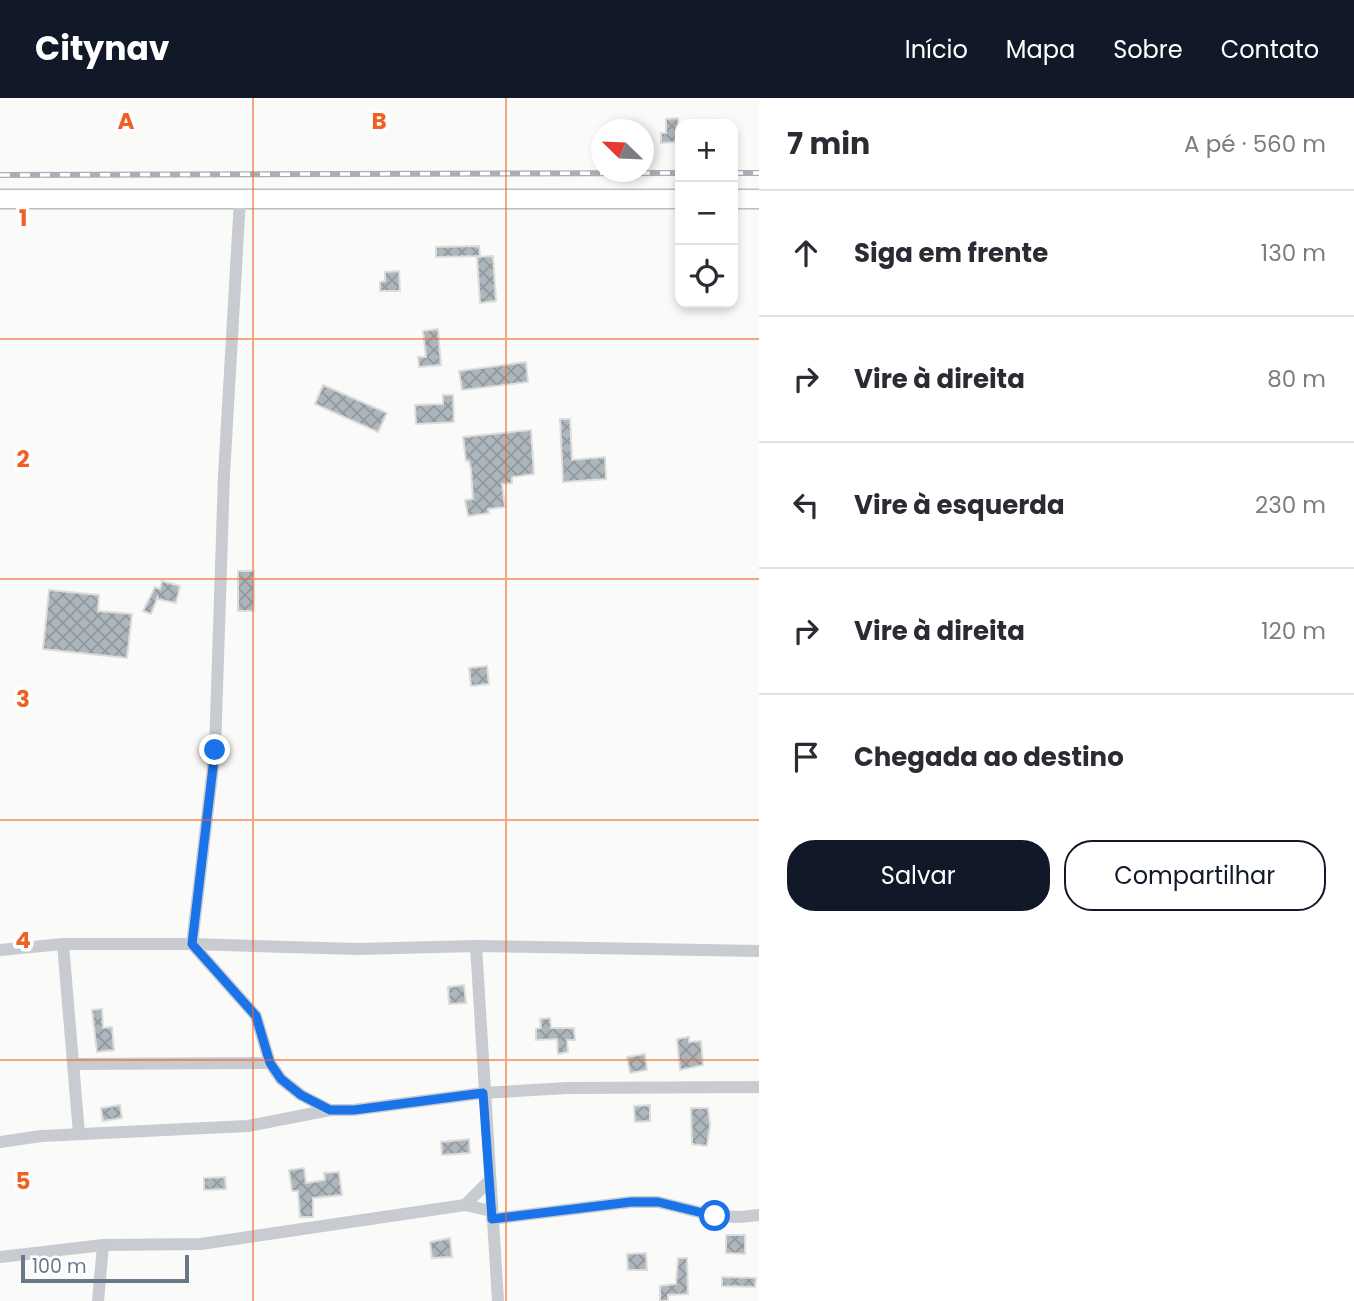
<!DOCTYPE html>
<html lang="pt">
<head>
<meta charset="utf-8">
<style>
  body { margin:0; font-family:Poppins,sans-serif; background:#f2f2f3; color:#2b2b33 }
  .controls { position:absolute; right:21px; top:21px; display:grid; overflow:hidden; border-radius:14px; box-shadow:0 4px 10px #0003 }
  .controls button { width:63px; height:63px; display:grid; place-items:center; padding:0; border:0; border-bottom:2px solid #e1e1e2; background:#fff; color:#2b2b33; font:35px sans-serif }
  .compass { position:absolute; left:591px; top:21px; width:63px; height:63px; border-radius:50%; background:#fff; box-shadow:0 4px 10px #0003; rotate:293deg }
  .scale { position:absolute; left:21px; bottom:18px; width:168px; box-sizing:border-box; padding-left:7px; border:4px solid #67788a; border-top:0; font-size:19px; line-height:24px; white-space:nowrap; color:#67788a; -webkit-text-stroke:5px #fff; paint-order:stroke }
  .stop { position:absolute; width:21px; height:21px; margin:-16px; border:5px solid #1a73e8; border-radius:50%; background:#fff }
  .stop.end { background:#1a73e8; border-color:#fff; box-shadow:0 2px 7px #0008 }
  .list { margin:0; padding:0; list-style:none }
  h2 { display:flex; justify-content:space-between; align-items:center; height:91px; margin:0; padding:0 28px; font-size:30px }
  h2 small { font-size:23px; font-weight:400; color:#7c7c81 }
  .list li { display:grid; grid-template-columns:46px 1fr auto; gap:21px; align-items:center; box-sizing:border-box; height:126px; padding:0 28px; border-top:2px solid #e1e1e2 }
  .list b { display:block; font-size:26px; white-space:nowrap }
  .list em { font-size:23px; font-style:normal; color:#7c7c81 }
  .actions { display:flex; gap:14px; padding:21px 28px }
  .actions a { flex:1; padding:16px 0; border:2px solid #111827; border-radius:28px; text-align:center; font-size:24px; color:#111827 }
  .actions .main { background:#111827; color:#fff }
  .icon { flex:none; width:38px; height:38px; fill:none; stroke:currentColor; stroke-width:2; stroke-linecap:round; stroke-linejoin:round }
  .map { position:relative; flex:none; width:759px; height:1203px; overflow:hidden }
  header { display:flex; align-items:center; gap:42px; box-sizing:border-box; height:98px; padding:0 35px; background:#111827; color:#fff }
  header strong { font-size:33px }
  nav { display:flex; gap:38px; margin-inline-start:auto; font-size:24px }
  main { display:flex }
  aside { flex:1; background:#fff }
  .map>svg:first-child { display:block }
</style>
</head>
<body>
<header>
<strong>Citynav</strong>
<nav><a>Início</a><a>Mapa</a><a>Sobre</a><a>Contato</a></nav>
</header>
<main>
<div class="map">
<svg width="759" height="1203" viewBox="0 0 759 1203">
  <defs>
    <pattern id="building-cross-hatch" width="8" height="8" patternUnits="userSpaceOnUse" patternTransform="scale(1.75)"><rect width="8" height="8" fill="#aeb6bd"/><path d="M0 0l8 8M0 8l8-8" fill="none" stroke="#91999f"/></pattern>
  </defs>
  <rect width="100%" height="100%" fill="#fafaf8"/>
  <g fill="url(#building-cross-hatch)" stroke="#dcdcda" stroke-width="2">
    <path d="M678 20 680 41 675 42V44L661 45V35H666V21Z"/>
    <path d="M479 148 480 158 436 159V149Z"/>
    <path d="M493 158 496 203 480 205 477 159Z"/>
    <path d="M399 173 400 193H380V184L385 183V174Z"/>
    <path d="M438 231 441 267 419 269 418 259H426L423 233Z"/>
    <path d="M526 264 528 284 462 292 459 273Z"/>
    <path d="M323 287 387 315 378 334 315 306Z"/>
    <path d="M443 297H453L454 324 416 326 415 307 443 306Z"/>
    <path d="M560 321H570L572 362 605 359 606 381 563 384Z"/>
    <path d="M531 332 534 376 512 379V385L502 386 505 409 488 411 489 415 468 418 465 402 473 401 471 371 469 363H466L463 339Z"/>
    <rect x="238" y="473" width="16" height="40"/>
    <path d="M162 483 180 488 176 505 157 501 158 498 151 516 143 513 155 489 160 491Z"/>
    <path d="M49 492 99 497 98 513 132 516 127 560 43 551Z"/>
    <path d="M487 568 489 586 471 588 469 570Z"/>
    <path d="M464 887 466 905 449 906 448 889Z"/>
    <path d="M102 911 103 930 112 929 114 952 97 954 92 912Z"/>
    <path d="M550 920 551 930H574L575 942H567L568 954 558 956 557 941 536 942V931L541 930 540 921Z"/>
    <path d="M689 939V944L701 943 703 967 680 972 677 941Z"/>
    <path d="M645 956 647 972 630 975 627 959Z"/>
    <path d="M120 1007 122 1020 103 1023 101 1010Z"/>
    <path d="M650 1007V1023L635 1024 634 1008Z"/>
    <path d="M691 1010H708L710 1027 707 1048 692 1046Z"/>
    <path d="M469 1041 470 1055 442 1057 441 1044Z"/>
    <path d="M304 1070 306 1085 325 1082 324 1075 339 1074 342 1097 313 1100V1119H300L298 1093H292L289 1072Z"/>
    <path d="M225 1079 226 1091 204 1092V1080Z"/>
    <path d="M726 1137H745V1156L726 1155Z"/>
    <path d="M450 1140 452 1159 432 1160 430 1144Z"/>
    <path d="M646 1155 647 1172H628L627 1156Z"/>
    <path d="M678 1160H687L688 1196 668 1197V1203H660V1188L676 1186Z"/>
    <path d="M722 1179 756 1180 755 1189 722 1188Z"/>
  </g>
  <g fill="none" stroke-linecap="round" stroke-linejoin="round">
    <defs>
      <g id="secondary">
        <path d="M0 101H680"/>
        <path d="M733 101H759"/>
      </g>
    </defs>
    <use href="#secondary" stroke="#babfc4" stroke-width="21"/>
    <g stroke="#c8cbcf" stroke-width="12">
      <path d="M240 101 224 377 215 652 192 846 256 918 270 965 281 981 301 997 330 1012"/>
      <path d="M63 846 79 1036"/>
      <path d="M476 848 498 1203"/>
      <path d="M0 852 63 846H192L357 851 476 848 759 853"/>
      <path d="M73 966 270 965"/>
      <path d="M0 1044 41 1038 248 1028 330 1012H353L483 995 567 990 759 989"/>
      <path d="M465 1107 489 1083"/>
      <path d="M492 1121 631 1104H658L715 1118 740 1119 759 1117"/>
      <path d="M0 1159 103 1147 201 1146 465 1107 491 1113"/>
      <path d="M98 1203 103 1147"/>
    </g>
    <use href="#secondary" stroke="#fff" stroke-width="18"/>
    <defs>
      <g id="rail">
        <path d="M733 75H759"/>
        <path d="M0 77 680 75"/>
      </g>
    </defs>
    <use href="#rail" stroke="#aaafb6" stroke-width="6"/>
    <use href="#rail" stroke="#fff" stroke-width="3.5" stroke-dasharray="10" stroke-linecap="butt"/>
  </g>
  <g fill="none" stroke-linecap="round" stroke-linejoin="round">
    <path stroke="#1a73e8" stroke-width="9" d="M215 652 192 846 256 918 270 965 281 981 301 997 330 1012H354L483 995 492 1121 631 1104H658L715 1118"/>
  </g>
  <path fill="none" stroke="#ee6024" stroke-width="2" stroke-opacity="0.55" d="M253 0V1203M506 0V1203M0 241H759M0 481H759M0 722H759M0 962H759"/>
  <g font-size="23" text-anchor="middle" font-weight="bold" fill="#ee6024" stroke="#fff" stroke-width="7" stroke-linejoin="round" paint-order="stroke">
    <text x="126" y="31">A</text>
    <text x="379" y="31">B</text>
    <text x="23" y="128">1</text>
    <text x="23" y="369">2</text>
    <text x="23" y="609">3</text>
    <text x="23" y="850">4</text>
    <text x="23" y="1091">5</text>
  </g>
</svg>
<div class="controls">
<button>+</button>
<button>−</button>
<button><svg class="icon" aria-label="locate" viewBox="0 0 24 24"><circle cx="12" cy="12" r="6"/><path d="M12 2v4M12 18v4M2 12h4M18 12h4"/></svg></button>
</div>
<svg class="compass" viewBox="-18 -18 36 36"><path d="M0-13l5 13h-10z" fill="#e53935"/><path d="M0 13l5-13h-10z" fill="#7c7c81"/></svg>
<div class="scale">100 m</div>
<div class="stop" style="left:715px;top:1118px"></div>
<div class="stop end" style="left:215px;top:652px"></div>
</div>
<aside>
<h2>7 min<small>A pé · 560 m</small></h2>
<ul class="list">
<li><svg class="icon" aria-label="ahead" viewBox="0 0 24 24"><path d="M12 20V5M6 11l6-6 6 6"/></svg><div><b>Siga em frente</b></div><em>130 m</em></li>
<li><svg class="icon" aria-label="right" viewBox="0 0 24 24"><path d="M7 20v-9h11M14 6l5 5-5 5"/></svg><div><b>Vire à direita</b></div><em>80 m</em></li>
<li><svg class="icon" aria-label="left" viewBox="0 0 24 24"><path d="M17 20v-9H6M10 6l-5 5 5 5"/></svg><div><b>Vire à esquerda</b></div><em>230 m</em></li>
<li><svg class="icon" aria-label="right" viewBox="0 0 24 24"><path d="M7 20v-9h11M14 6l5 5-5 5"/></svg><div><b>Vire à direita</b></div><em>120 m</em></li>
<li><svg class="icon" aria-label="arrive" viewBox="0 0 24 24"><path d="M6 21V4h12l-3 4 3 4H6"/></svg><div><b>Chegada ao destino</b></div></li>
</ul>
<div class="actions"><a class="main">Salvar</a><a>Compartilhar</a></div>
</aside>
</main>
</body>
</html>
